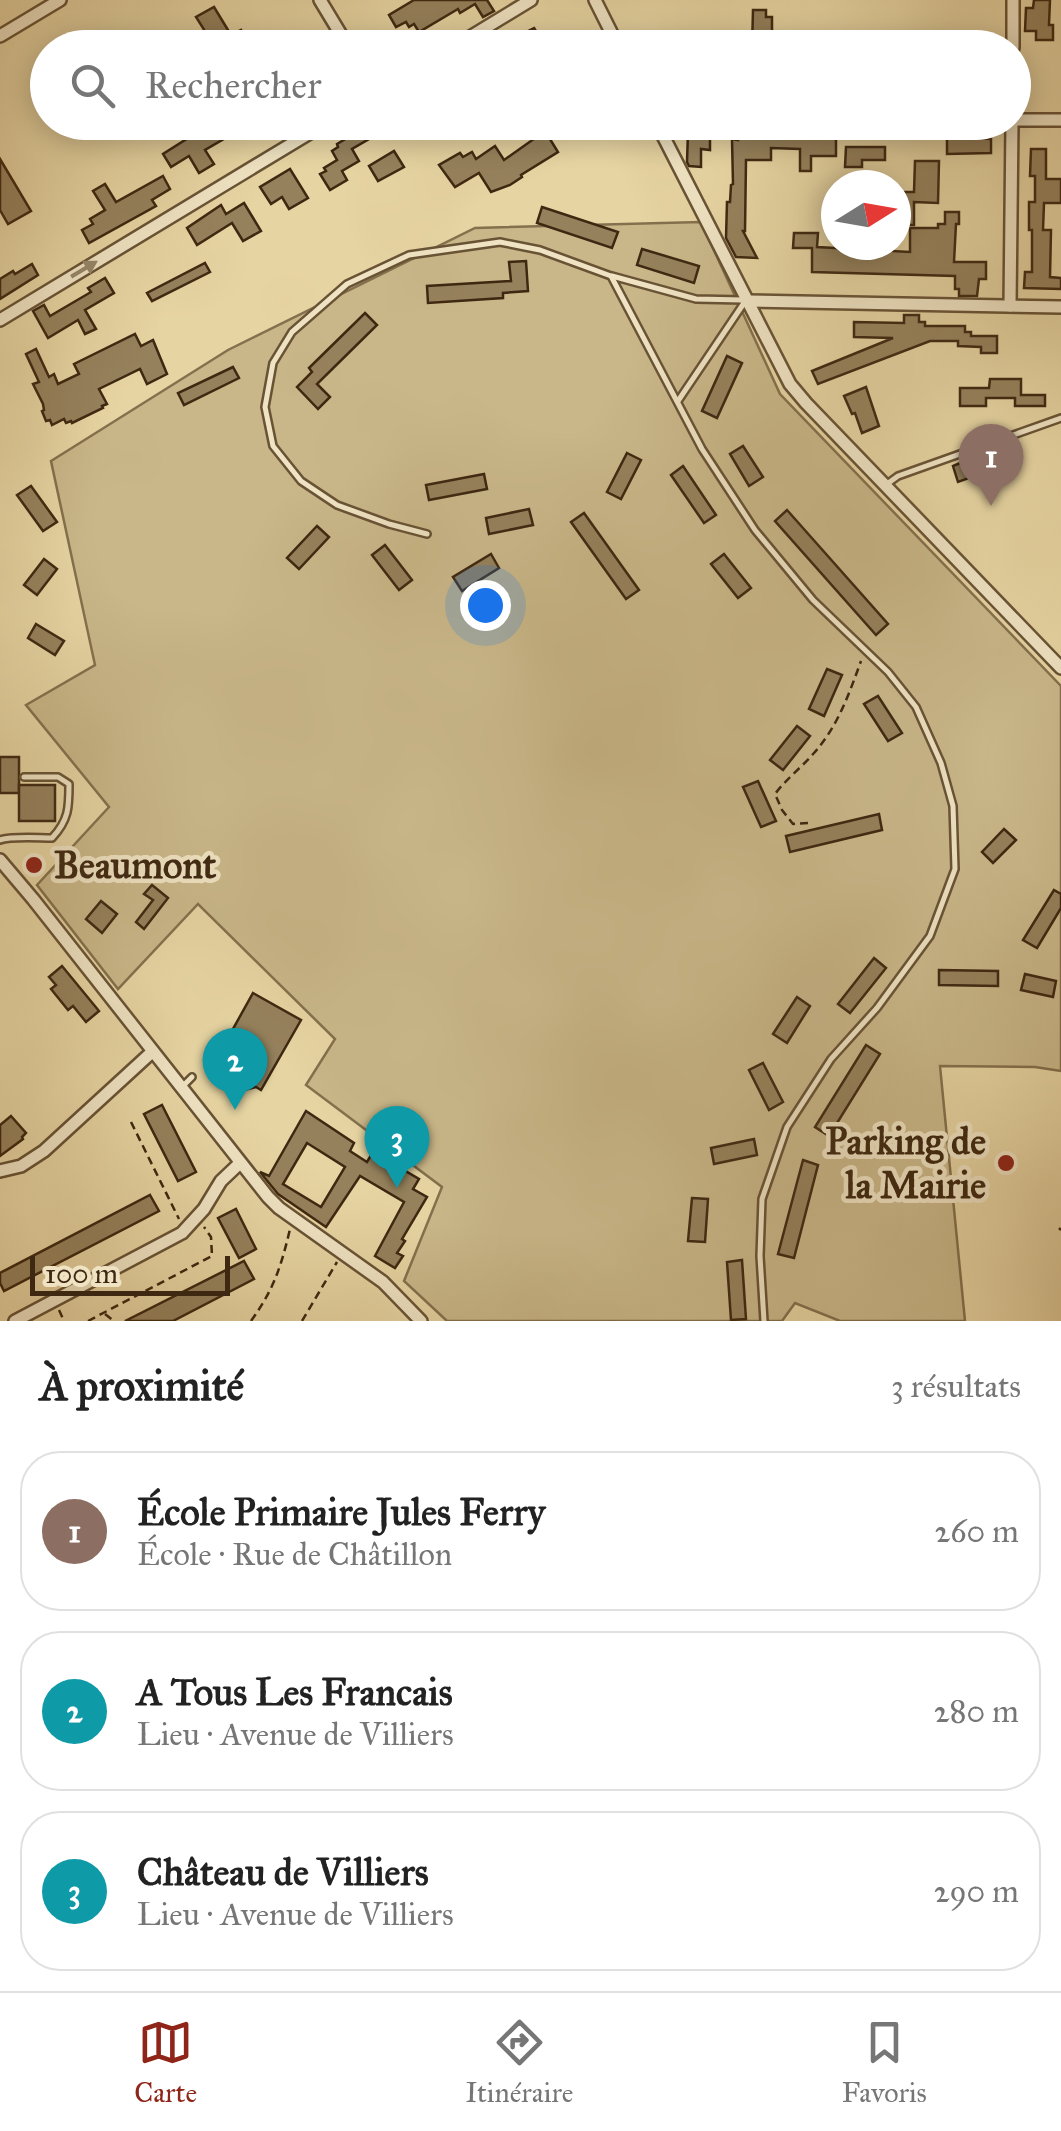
<!DOCTYPE html>
<html lang="fr">
<head>
<meta charset="utf-8">
<style>
  body { margin:0; font-family:"IM FELL Great Primer",serif; background:#f6f6f6; color:#222 }
  .compass { position:absolute; left:821px; top:170px; width:90px; height:90px; border-radius:50%; background:#fff; box-shadow:0 5px 25px #0003; rotate:79deg }
  .scale { position:absolute; left:30px; bottom:25px; width:200px; box-sizing:border-box; padding-left:10px; border:5px solid #3e2811; border-top:0; font-size:28px; line-height:35px; white-space:nowrap; color:#3e2811; -webkit-text-stroke:8px #efe3c3; paint-order:stroke }
  .you { position:absolute; left:485px; top:605px; width:35px; height:35px; margin:-25px; border:8px solid #fff; border-radius:50%; background:#1a73e8; box-shadow:0 0 0 15px #1a73e833 }
  .badge { display:grid; place-items:center; width:65px; height:65px; border-radius:50%; background:#8f2418; color:#fff; font-size:32px; font-weight:700 }
  .pin { position:absolute; translate:-50% -82px; filter:drop-shadow(0 2px 5px #0008) }
  .pin::after { content:''; position:absolute; top:52px; width:35px; height:30px; background:inherit; clip-path:polygon(0 0,100% 0,50% 100%) }
  .list { margin:0; padding:0; list-style:none }
  h2 { display:flex; justify-content:space-between; align-items:center; height:130px; margin:0; padding:0 40px; font-size:42px }
  h2 small { font-size:32px; font-weight:400; color:#767676 }
  .list li { display:grid; grid-template-columns:65px 1fr auto; gap:30px; align-items:center; box-sizing:border-box; height:160px; margin:0 20px 20px; padding:0 20px; border:2px solid #e0e0e0; border-radius:40px }
  .list b { display:block; font-size:38px; white-space:nowrap }
  .list p { margin:0; font-size:32px; white-space:nowrap; color:#767676 }
  .list em { font-size:32px; font-style:normal; color:#767676 }
  .icon { flex:none; width:55px; height:55px; fill:none; stroke:currentColor; stroke-width:2; stroke-linecap:round; stroke-linejoin:round }
  .map { position:relative; flex:none; width:1061px; height:1321px; overflow:hidden }
  .search { position:absolute; background:#fff; box-shadow:0 5px 25px #0003; left:30px; right:30px; top:30px; height:110px; display:flex; align-items:center; gap:25px; box-sizing:border-box; padding:0 35px; border-radius:55px; color:#767676; font-size:38px }
  .sheet { height:670px; background:#fff }
  nav { display:flex; justify-content:space-around; align-items:center; box-sizing:border-box; height:140px; border-top:2px solid #e0e0e0; background:#fff; font-size:28px; color:#767676 }
  nav a { display:grid; justify-items:center; gap:5px }
  nav .on { color:#8f2418 }
  .map>svg:first-child { display:block }
</style>
</head>
<body>
<div class="map">
<svg width="1061" height="1321" viewBox="0 0 1061 1321">
  <rect width="100%" height="100%" fill="#e6d4a2"/>
  <filter id="stains"><feTurbulence type="fractalNoise" baseFrequency=".002" numOctaves="4"/><feColorMatrix values="0 0 0 0 .2 0 0 0 0 .09 0 0 0 0 .02 0 0 0 .5 -.17"/></filter>
  <radialGradient id="worn" r=".72"><stop offset=".6" stop-color="#630" stop-opacity="0"/><stop offset="1" stop-color="#630" stop-opacity=".3"/></radialGradient>
  <path fill="#c9b789" stroke="#84704d" stroke-width="2.5" d="M701 222 780 394 1061 686V1071L1035 1067 940 1066 965 1321H840L795 1303 782 1321H447L404 1281 442 1187 306 1085 335 1039 198 904 118 989 37 885 109 807 26 705 95 665 51 461 228 350 475 228Z"/>
  <g fill="#95815c" stroke="#3e2811" stroke-width="2.5" fill-rule="evenodd">
    <path d="M414 0H487L494 11 483 17 475 4 460 13 458 9 419 32 414 24 409 27 406 22 396 27 389 15Z"/>
    <path d="M1034 0H1050L1049 25H1053V40H1036V31H1025L1026 8H1033Z"/>
    <path d="M214 7 231 35 241 30 248 42 238 48H195L210 39 196 17Z"/>
    <path d="M753 10H766V17H772V48H752Z"/>
    <path d="M534 28 541 39 547 35 552 44 546 48H494L515 35 516 37Z"/>
    <path d="M209 122H237L241 129 205 150 214 164 199 173 189 156 171 167 163 154 196 133 195 131Z"/>
    <path d="M355 126 356 128 361 126 369 139 352 149 359 161 342 171 347 180 330 190 320 174 326 171 324 168 337 160 332 151 338 147 337 144 347 138 344 132Z"/>
    <path d="M771 126H795V137L836 138V156H811V171H800V149L771 148V160H746L745 231H743L757 258 736 257 726 238 727 202H730L731 185 733 184 732 139 738 140V136H771Z"/>
    <path d="M545 131 558 152 521 175 522 177 510 185 491 192 479 173 455 187 439 165 460 153 463 157 472 152 476 159 495 146 504 160Z"/>
    <path d="M688 132H710V150L701 149V167L689 166 687 162Z"/>
    <path d="M947 136 991 139V153L947 154Z"/>
    <path d="M846 147H885V160H862V167H845Z"/>
    <path d="M1031 149H1046V179H1061V203H1044L1043 230H1051L1050 277 1061 278V289L1024 288 1025 272H1032V230H1029V202H1035V176H1030Z"/>
    <path d="M394 151 404 167 378 181 369 166Z"/>
    <path d="M0 159 31 211 8 224 0 210Z"/>
    <path d="M915 161H939L938 203 914 202V225H896V192H914Z"/>
    <path d="M290 169 308 198 289 209 282 197 271 204 260 187Z"/>
    <path d="M163 176 170 189 152 200 156 206 89 243 82 230 93 224 90 219 105 210 93 191 105 184 116 202Z"/>
    <path d="M244 203 261 231 243 241 232 223 197 245 187 228 221 205 226 214Z"/>
    <path d="M542 207 618 232 612 248 537 223Z"/>
    <path d="M945 212H959V224H956L954 262H986V279H979L977 296H959V289H955V276L812 272V248H793L794 233H818L817 247 910 252V228H938V224H945Z"/>
    <path d="M642 249 699 266 694 283 637 265Z"/>
    <path d="M526 261 528 291 503 293V298L428 303 427 286 511 281 509 262Z"/>
    <path d="M205 263 210 272 152 301 147 293Z"/>
    <path d="M32 264 38 275 0 299V279L13 271 15 274Z"/>
    <path d="M105 278 114 293 85 310 96 329 85 334 78 320 48 338 33 311 44 305 50 316 91 292 88 288Z"/>
    <path d="M365 313 377 325 317 384 330 397 318 409 297 387 312 372 309 368Z"/>
    <path d="M904 315H919V322H925V326H965V332H971V336H997V353H981V347L958 346V341H930L818 384 812 371 893 338 854 337V322L904 323Z"/>
    <path d="M135 334 141 346 153 340 167 374 147 384 140 369 99 389 107 404 102 406 103 408 72 423 71 421 66 423 64 419 52 425 50 420 46 421 42 411 44 410 43 404 33 384 39 382 26 354 36 349 49 377 54 374 58 384 79 374 74 364Z"/>
    <path d="M727 356 742 363 717 418 702 411Z"/>
    <path d="M233 367 239 378 184 405 178 393Z"/>
    <path d="M990 379H1021V395H1045V406H1015V398H986V406H960V388H989Z"/>
    <path d="M866 387 879 426 862 433 855 413 852 414 844 396Z"/>
    <path d="M743 446 763 477 749 486 730 454Z"/>
    <path d="M998 447 1005 465 958 482 953 466Z"/>
    <path d="M627 453 641 460 621 499 607 492Z"/>
    <path d="M683 466 716 515 704 523 671 475Z"/>
    <path d="M484 474 487 489 429 500 426 485Z"/>
    <path d="M31 486 57 522 43 531 17 495Z"/>
    <path d="M529 509 533 525 489 534 486 518Z"/>
    <path d="M787 510 888 624 876 635 775 521Z"/>
    <path d="M584 513 639 590 626 599 571 522Z"/>
    <path d="M317 526 329 537 299 569 287 558Z"/>
    <path d="M385 545 412 580 399 590 372 555Z"/>
    <path d="M491 554 499 568 462 591 453 577Z"/>
    <path d="M724 554 751 588 738 598 711 564Z"/>
    <path d="M44 559 57 569 37 595 24 585Z"/>
    <path d="M36 624 64 641 55 655 28 638Z"/>
    <path d="M827 669 842 675 824 716 809 709Z"/>
    <path d="M878 696 902 733 888 741 864 704Z"/>
    <path d="M797 726 810 736 783 770 770 760Z"/>
    <rect x="0" y="757" width="19" height="36"/>
    <path d="M758 781 776 821 761 827 743 787Z"/>
    <rect x="19" y="785" width="36" height="36"/>
    <path d="M879 814 882 830 790 852 786 836Z"/>
    <path d="M1004 829 1016 840 993 863 982 852Z"/>
    <path d="M152 885 168 898 144 929 136 922 153 900 144 894Z"/>
    <path d="M1054 890 1061 894V908L1037 948 1023 940Z"/>
    <path d="M101 901 117 914 102 933 86 919Z"/>
    <path d="M874 958 886 968 850 1013 838 1004Z"/>
    <path d="M62 966 99 1011 86 1022 73 1006 68 1010 51 989 56 985 49 977Z"/>
    <path d="M939 970 998 971V986L939 985Z"/>
    <path d="M1025 974 1056 981 1053 997 1021 990Z"/>
    <path d="M253 993 301 1020 261 1090 256 1087 241 1091 223 1081 219 1066 214 1063Z"/>
    <path d="M797 997 810 1006 787 1043 773 1034Z"/>
    <path d="M866 1045 880 1054 829 1136 815 1127Z"/>
    <path d="M763 1063 783 1102 769 1110 749 1070Z"/>
    <path d="M162 1105 196 1172 178 1181 144 1114Z"/>
    <path d="M306 1111 354 1143 350 1151 367 1162 373 1152 419 1179 413 1189 427 1197 402 1239 405 1241 397 1253 403 1256 395 1268 375 1256 404 1202 360 1176 326 1227 278 1194 260 1172 269 1176ZM307 1143 345 1167 321 1207 283 1184Z"/>
    <path d="M11 1116 26 1133 22 1137 23 1139 0 1156V1125Z"/>
    <path d="M754 1139 757 1155 714 1164 711 1148Z"/>
    <path d="M803 1160 818 1165 794 1258 778 1254Z"/>
    <path d="M150 1195 159 1211 4 1291 0 1283V1273Z"/>
    <path d="M692 1198 708 1199 705 1242 688 1241Z"/>
    <path d="M236 1209 256 1249 239 1258 218 1218Z"/>
    <path d="M742 1260 746 1319 731 1320 727 1262Z"/>
    <path d="M244 1261 254 1279 173 1321H125Z"/>
  </g>
  <g fill="none" stroke-linecap="round" stroke-linejoin="round">
    <defs>
      <g id="lane">
        <path d="M612 276 696 299 743 300"/>
        <path d="M678 401 744 303"/>
        <path d="M887 484 898 476 1061 418"/>
        <path d="M427 534 389 524 337 505 301 481 273 446 265 407 273 363 292 332 347 284 409 255 500 242 540 250 611 276 702 449 755 530 813 600 888 672 916 707 941 763 953 806 955 869 930 936 877 1008 831 1059 787 1127 762 1199 760 1256 764 1321"/>
        <path d="M0 840C11 836 38 838 52 838 69 820 69 807 69 784L58 777H24"/>
        <path d="M183 1086 192 1077"/>
      </g>
      <g id="street">
        <path d="M320 0 349 48"/>
        <path d="M595 0 619 48"/>
        <path d="M0 36 60 0"/>
        <path d="M452 48 531 0"/>
        <path d="M1013 48V0"/>
        <path d="M1014 120H1061"/>
        <path d="M656 122 790 384 806 403 1061 668"/>
        <path d="M746 301 1061 307"/>
        <path d="M1010 306 1012 122"/>
        <path d="M0 320 328 122"/>
        <path d="M0 860 33 899 268 1197 279 1208 383 1282 421 1321"/>
        <path d="M0 1171 21 1166 44 1151 152 1052"/>
        <path d="M15 1321 182 1233 204 1209 221 1181 240 1163"/>
      </g>
    </defs>
    <use href="#lane" stroke="#685335" stroke-width="10"/>
    <use href="#street" stroke="#685335" stroke-width="16"/>
    <g stroke="#3e2811" stroke-width="2.5" stroke-dasharray="8 5" stroke-linecap="butt">
      <path d="M808 823 793 824 782 810 775 794C787 778 802 767 814 753 838 726 849 694 861 661"/>
      <path d="M131 1122 179 1219"/>
      <path d="M1059 1228 1061 1230"/>
      <path d="M59 1310 64 1321"/>
      <path d="M105 1314 114 1321"/>
      <path d="M88 1321 212 1256 211 1237 204 1227"/>
      <path d="M251 1321C274 1289 281 1267 290 1229"/>
      <path d="M302 1321 337 1262"/>
    </g>
    <use href="#lane" stroke="#efe3c3" stroke-width="5"/>
    <use href="#street" stroke="#efe3c3" stroke-width="11"/>
  </g>
  <defs><path id="oneway-solid" d="M-6-.8H1V-3.2L6.5 0L1 3.2V.8H-6Z" transform="scale(2.5)"/></defs>
  <use fill="#96866a" href="#oneway-solid" transform="translate(84 269) rotate(-31)"/>
  <g fill="#8f2418" stroke="#efe3c3" stroke-width="4">
    <circle cx="34" cy="865" r="10"/>
    <circle cx="1006" cy="1163" r="10"/>
  </g>
  <g text-anchor="middle" stroke-width="9" stroke-linejoin="round" paint-order="stroke">
    <g font-size="38" font-weight="bold" fill="#3e2811" stroke="#efe3c3" text-anchor="start">
      <text x="54" y="878">Beaumont</text>
      <text x="986" y="1154" text-anchor="end">Parking de<tspan x="986" dy="44">la Mairie</tspan></text>
    </g>
  </g>
  <rect width="100%" height="100%" filter="url(#stains)"/>
  <rect width="100%" height="100%" fill="url(#worn)"/>
</svg>
<svg class="compass" viewBox="-18 -18 36 36"><path d="M0-13l5 13h-10z" fill="#e53935"/><path d="M0 13l5-13h-10z" fill="#767676"/></svg>
<div class="scale">100 m</div>
<div class="you"></div>
<div class="pin badge" style="left:991px;top:506px;background:#8d6e63">1</div>
<div class="pin badge" style="left:235px;top:1110px;background:#0f9aa8">2</div>
<div class="pin badge" style="left:397px;top:1188px;background:#0f9aa8">3</div>
<div class="search"><svg class="icon" aria-label="search" viewBox="0 0 24 24"><circle cx="10" cy="10" r="6"/><path d="M15 15l6 6"/></svg>Rechercher</div>
</div>
<section class="sheet">
<h2>À proximité<small>3 résultats</small></h2>
<ul class="list">
<li><span class="badge" style="background:#8d6e63">1</span><div><b>École Primaire Jules Ferry</b><p>École · Rue de Châtillon</p></div><em>260 m</em></li>
<li><span class="badge" style="background:#0f9aa8">2</span><div><b>A Tous Les Francais</b><p>Lieu · Avenue de Villiers</p></div><em>280 m</em></li>
<li><span class="badge" style="background:#0f9aa8">3</span><div><b>Château de Villiers</b><p>Lieu · Avenue de Villiers</p></div><em>290 m</em></li>
</ul>
</section>
<nav>
<a class="on"><svg class="icon" aria-label="map" viewBox="0 0 24 24"><path d="M3 6l6-2 6 2 6-2v14l-6 2-6-2-6 2zM9 4v14M15 6v14"/></svg>Carte</a>
<a><svg class="icon" aria-label="directions" viewBox="0 0 24 24"><path d="M12 3l9 9-9 9-9-9zM9 14v-3h6M13 9l2 2-2 2"/></svg>Itinéraire</a>
<a><svg class="icon" aria-label="saved" viewBox="0 0 24 24"><path d="M7 4h10v16l-5-4-5 4z"/></svg>Favoris</a>
</nav>
</body>
</html>
